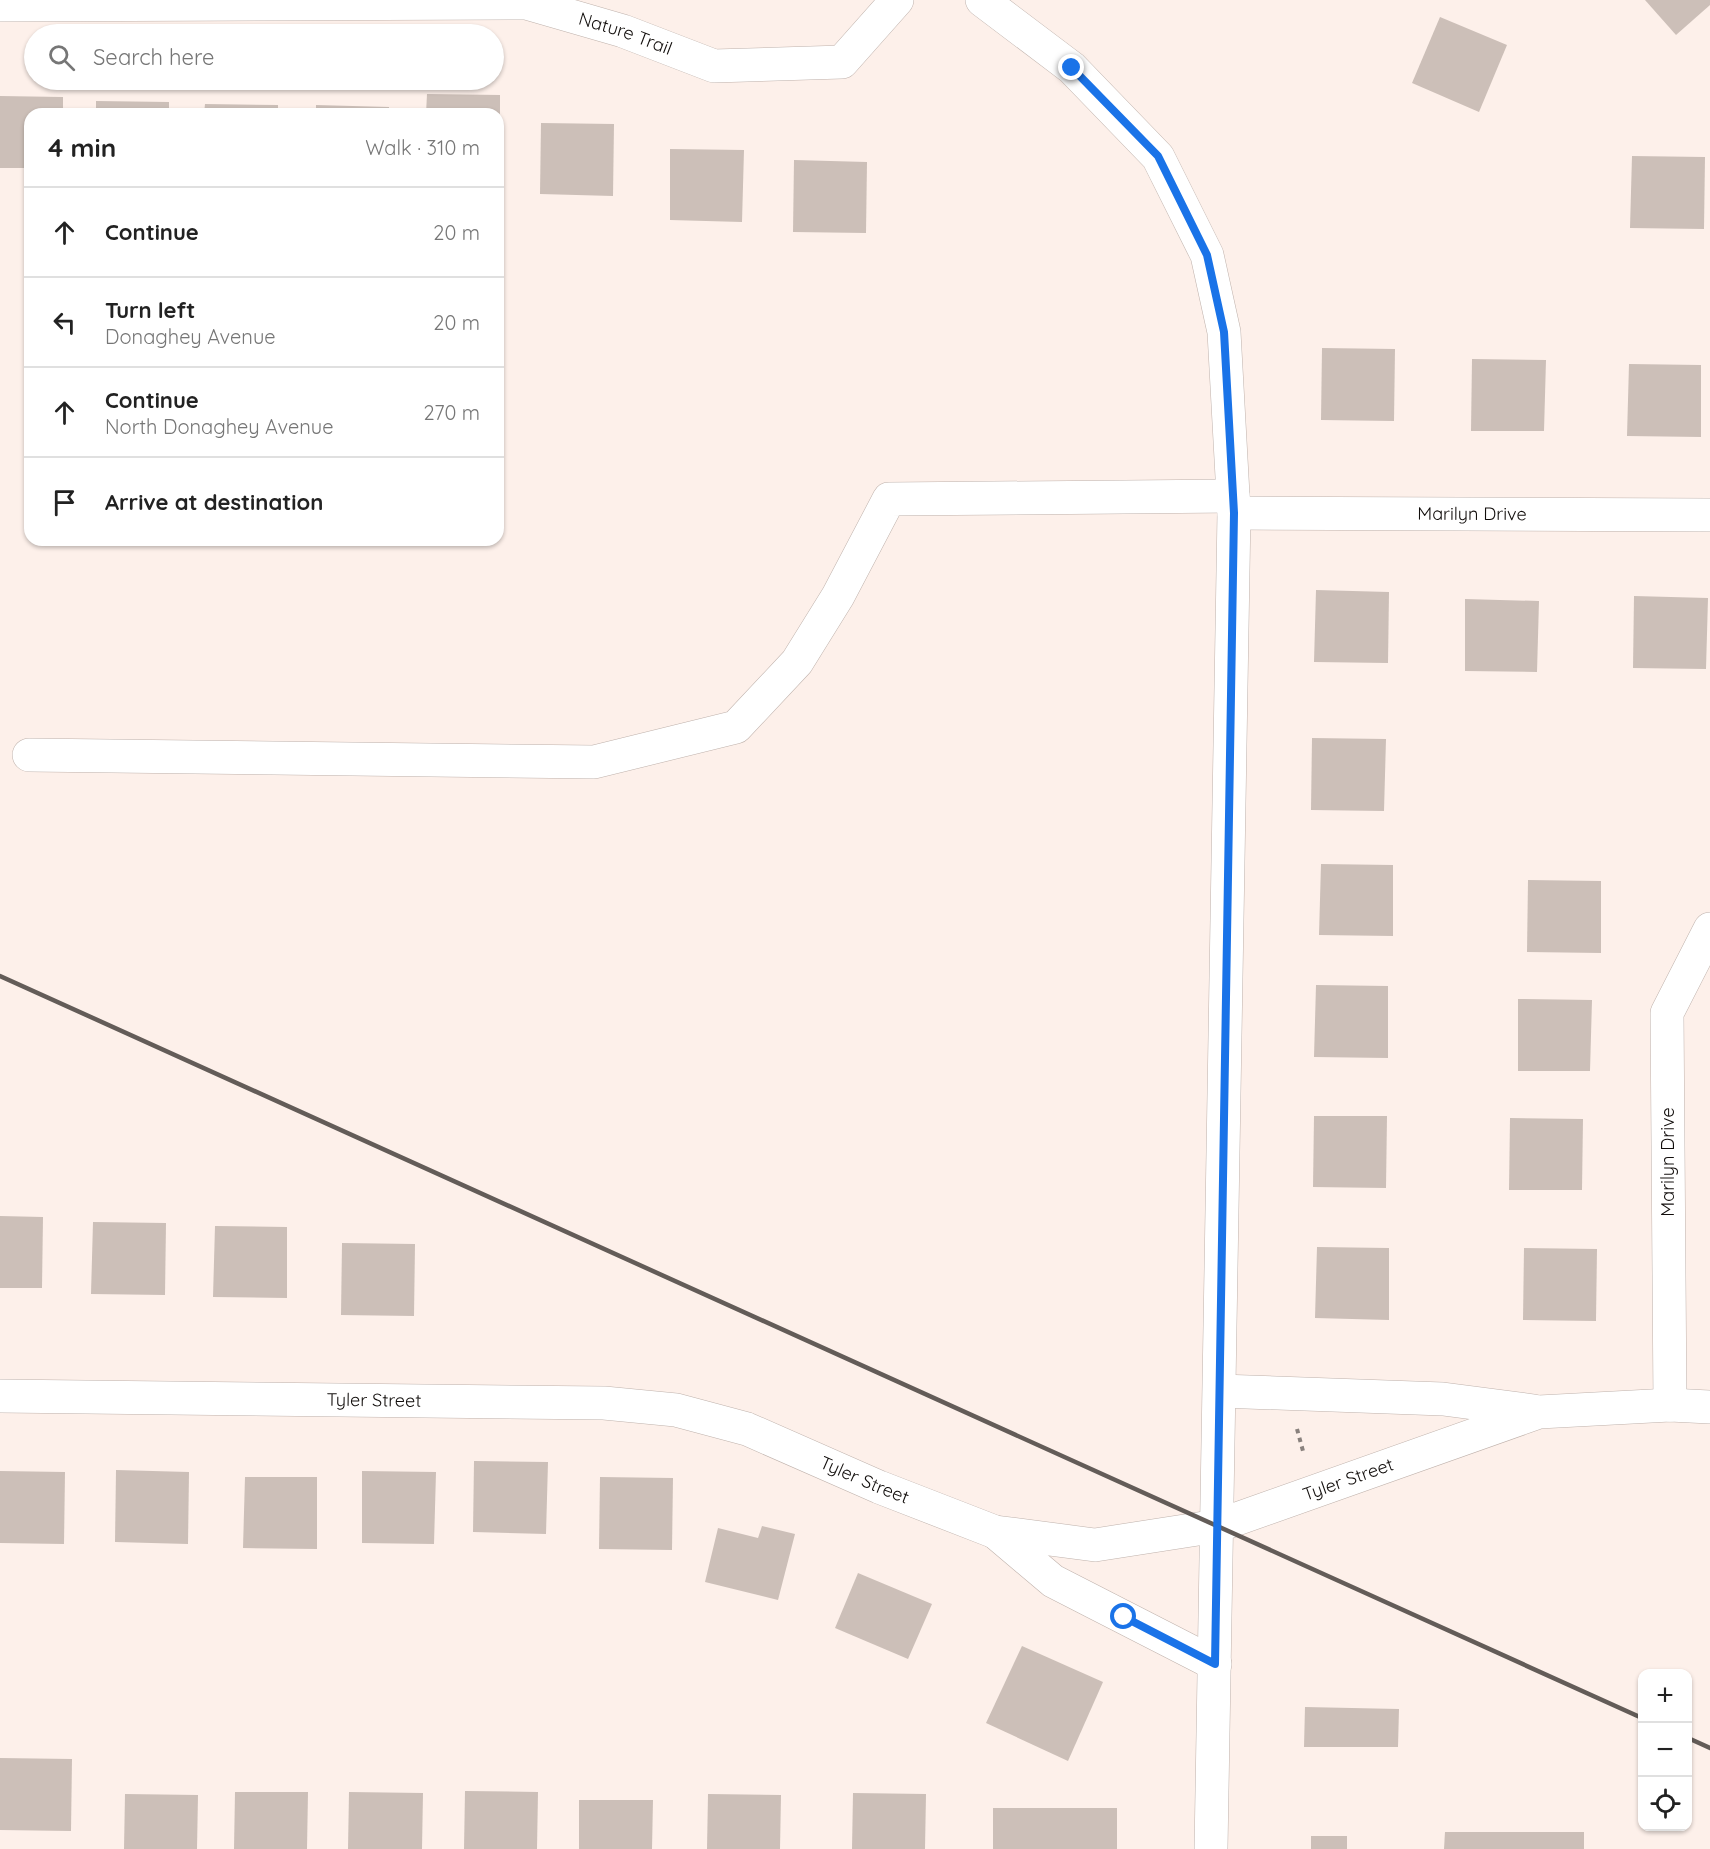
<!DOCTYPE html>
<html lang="en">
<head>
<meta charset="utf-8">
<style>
  body { margin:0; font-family:Quicksand,sans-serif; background:#f2f2f2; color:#222 }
  .controls { position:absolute; right:18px; bottom:18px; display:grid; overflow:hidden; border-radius:12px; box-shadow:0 2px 4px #0004 }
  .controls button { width:54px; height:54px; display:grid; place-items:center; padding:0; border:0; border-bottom:2px solid #e0e0e0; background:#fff; color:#222; font:30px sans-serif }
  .stop { position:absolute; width:18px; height:18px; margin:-14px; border:4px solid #1a73e8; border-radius:50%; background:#fff }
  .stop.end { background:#1a73e8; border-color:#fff; box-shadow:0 2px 6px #0008 }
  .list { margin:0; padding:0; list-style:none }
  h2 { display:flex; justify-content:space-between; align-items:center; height:78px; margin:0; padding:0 24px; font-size:26px }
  h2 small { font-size:20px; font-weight:400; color:#767676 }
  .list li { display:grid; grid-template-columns:39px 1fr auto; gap:18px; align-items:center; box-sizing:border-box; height:90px; padding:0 24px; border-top:2px solid #e0e0e0 }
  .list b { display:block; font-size:22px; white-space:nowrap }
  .list p { margin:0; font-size:20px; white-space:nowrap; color:#767676 }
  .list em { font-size:20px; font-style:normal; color:#767676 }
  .icon { flex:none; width:33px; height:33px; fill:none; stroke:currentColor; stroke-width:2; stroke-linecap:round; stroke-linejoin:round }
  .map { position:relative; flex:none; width:1710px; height:1849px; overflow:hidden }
  .search { position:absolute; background:#fff; box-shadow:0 2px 4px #0004; left:24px; top:24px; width:480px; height:66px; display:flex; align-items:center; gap:15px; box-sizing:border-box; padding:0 21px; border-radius:33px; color:#767676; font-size:22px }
  .panel { position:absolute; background:#fff; box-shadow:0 2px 4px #0004; left:24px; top:108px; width:480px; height:438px; border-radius:18px }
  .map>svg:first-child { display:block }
</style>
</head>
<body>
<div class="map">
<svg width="1710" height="1849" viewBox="0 0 1710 1849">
  <rect width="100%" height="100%" fill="#fdf0ea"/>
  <g fill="#ccbfb8">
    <path d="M1645 0H1710V5L1676 35Z"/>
    <path d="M1440 17 1507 45 1479 112 1412 83Z"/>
    <path d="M427 94 500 95V114H426Z"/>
    <path d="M0 96 63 97V114H30V168H0Z"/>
    <path d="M96 101 169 102V114H96Z"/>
    <path d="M205 104 278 105V114H204Z"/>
    <path d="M316 105 389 107V114H316Z"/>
    <path d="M541 123 614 124 613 196 540 194Z"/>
    <path d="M670 149 744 150 742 222 670 220Z"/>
    <path d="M1632 156 1705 157 1704 229 1630 228Z"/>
    <path d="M794 160 867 162 866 233 793 232Z"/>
    <path d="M1322 348 1395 349 1394 421 1321 420Z"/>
    <path d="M1472 359 1546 360 1544 431H1471Z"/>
    <path d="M1629 364 1701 365V437L1627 436Z"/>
    <path d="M1316 590 1389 592 1388 663 1314 662Z"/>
    <path d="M1634 596 1708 598 1706 669 1633 668Z"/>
    <path d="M1465 599 1539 601 1537 672 1465 671Z"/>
    <path d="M1312 738 1386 739 1384 811 1311 810Z"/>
    <path d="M1321 864 1393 865V936L1319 935Z"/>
    <path d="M1528 880 1601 881V953L1527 952Z"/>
    <path d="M1316 985 1388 986V1058L1314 1057Z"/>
    <path d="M1518 999 1592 1000 1590 1071H1518Z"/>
    <path d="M1314 1116H1387L1386 1188 1313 1187Z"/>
    <path d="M1510 1118 1583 1119 1582 1190H1509Z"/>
    <path d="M0 1216 43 1217 42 1288H0Z"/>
    <path d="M93 1222 166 1223 165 1295 91 1294Z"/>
    <path d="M215 1226 287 1227V1298L213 1297Z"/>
    <path d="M342 1243 415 1244 414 1316 341 1315Z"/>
    <path d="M1317 1247 1389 1248V1320L1315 1318Z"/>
    <path d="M1524 1248 1597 1249 1596 1321 1523 1320Z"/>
    <path d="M474 1461 548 1462 546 1534 473 1532Z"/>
    <path d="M116 1470 189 1472 188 1544 115 1542Z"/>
    <path d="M0 1471 65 1472 64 1544 0 1543Z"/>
    <path d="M362 1471 436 1472 434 1544 362 1543Z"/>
    <path d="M245 1477H317V1549L243 1548Z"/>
    <path d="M600 1477 673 1478 672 1550 599 1549Z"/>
    <path d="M762 1526 795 1534 778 1600 705 1582 718 1528 758 1538Z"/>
    <path d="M858 1573 932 1604 908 1659 835 1628Z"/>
    <path d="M1022 1646 1103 1682 1068 1761 986 1723Z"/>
    <path d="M1305 1707 1399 1709 1398 1747H1304Z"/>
    <path d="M0 1758 72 1759 71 1831 0 1830Z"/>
    <path d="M465 1791 538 1792 537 1849H464Z"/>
    <path d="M235 1792H308L307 1849H234Z"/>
    <path d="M349 1792 423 1793 422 1849H348Z"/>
    <path d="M853 1793 926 1794 925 1849H852Z"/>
    <path d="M125 1794 198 1795 197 1849H124Z"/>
    <path d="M708 1794 781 1795 780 1849H707Z"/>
    <path d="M579 1800H653L652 1849H579Z"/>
    <rect x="993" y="1808" width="124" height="41"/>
    <path d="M1445 1832H1584V1849H1444Z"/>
    <rect x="1311" y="1836" width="36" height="13"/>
  </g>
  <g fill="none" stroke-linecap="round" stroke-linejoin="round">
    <defs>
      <g id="minor">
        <path d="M982 0 1072 68 1158 157 1207 255 1224 332 1234 513 1211 1849"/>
        <path id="s1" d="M0 5 526 3 623 31 714 66 842 62 897 0"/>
        <path id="s2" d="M1234 513 1710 515"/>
        <path d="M29 755 594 762 736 727 797 662 838 596 889 499 1233 496"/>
        <path d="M1220 1391 1443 1399 1534 1411"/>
        <path id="s3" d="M0 1396 604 1403 676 1410 747 1429 879 1487 995 1532 1095 1545 1217 1526 1539 1412 1670 1405 1710 1407"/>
        <path d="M1670 1405 1667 1013 1710 929"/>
        <path d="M995 1532 1053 1581 1215 1664"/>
      </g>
    </defs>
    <use href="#minor" stroke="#bfb2ac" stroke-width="34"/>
    <path stroke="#89817d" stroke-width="4" stroke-dasharray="4.5 4.5" stroke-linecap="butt" d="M1297 1429 1303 1451"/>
    <use href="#minor" stroke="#fff" stroke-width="33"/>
    <g stroke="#635c58" stroke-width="4.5">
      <path d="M0 976 1642 1718"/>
      <path d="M1688 1738 1710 1748"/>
    </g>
  </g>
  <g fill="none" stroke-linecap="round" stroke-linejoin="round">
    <path stroke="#1a73e8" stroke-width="8" d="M1072 68 1158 156 1207 255 1224 332 1234 513 1215 1664 1124 1617"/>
  </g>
  <g text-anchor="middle" stroke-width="4.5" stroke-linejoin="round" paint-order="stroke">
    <g font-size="18" fill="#110d0b" stroke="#fff">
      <text dy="6" stroke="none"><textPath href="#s1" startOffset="630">Nature Trail</textPath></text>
      <text dy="6" stroke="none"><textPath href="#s2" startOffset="238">Marilyn Drive</textPath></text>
      <text transform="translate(1668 1162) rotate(-90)" y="6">Marilyn Drive</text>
      <text dy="6" stroke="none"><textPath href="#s3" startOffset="374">Tyler Street</textPath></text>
      <text dy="6" stroke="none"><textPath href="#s3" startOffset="1382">Tyler Street</textPath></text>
      <text dy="6" stroke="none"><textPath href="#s3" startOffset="878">Tyler Street</textPath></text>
    </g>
  </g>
</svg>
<div class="controls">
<button>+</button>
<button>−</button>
<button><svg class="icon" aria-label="locate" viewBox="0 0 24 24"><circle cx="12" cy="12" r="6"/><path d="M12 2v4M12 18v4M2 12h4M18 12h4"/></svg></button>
</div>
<div class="stop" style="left:1124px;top:1617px"></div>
<div class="stop end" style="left:1072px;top:68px"></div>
<div class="search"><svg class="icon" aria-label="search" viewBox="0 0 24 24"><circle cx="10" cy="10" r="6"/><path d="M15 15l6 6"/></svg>Search here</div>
<section class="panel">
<h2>4 min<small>Walk · 310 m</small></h2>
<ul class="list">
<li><svg class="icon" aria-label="ahead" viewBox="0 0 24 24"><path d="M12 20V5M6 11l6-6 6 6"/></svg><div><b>Continue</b></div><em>20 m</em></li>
<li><svg class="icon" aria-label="left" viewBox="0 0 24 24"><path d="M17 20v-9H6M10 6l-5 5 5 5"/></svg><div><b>Turn left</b><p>Donaghey Avenue</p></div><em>20 m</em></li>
<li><svg class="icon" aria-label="ahead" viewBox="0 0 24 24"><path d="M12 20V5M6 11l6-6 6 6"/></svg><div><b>Continue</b><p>North Donaghey Avenue</p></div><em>270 m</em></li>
<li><svg class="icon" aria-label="arrive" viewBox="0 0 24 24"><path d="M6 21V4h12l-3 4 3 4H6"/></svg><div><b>Arrive at destination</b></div></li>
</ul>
</section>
</div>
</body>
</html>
